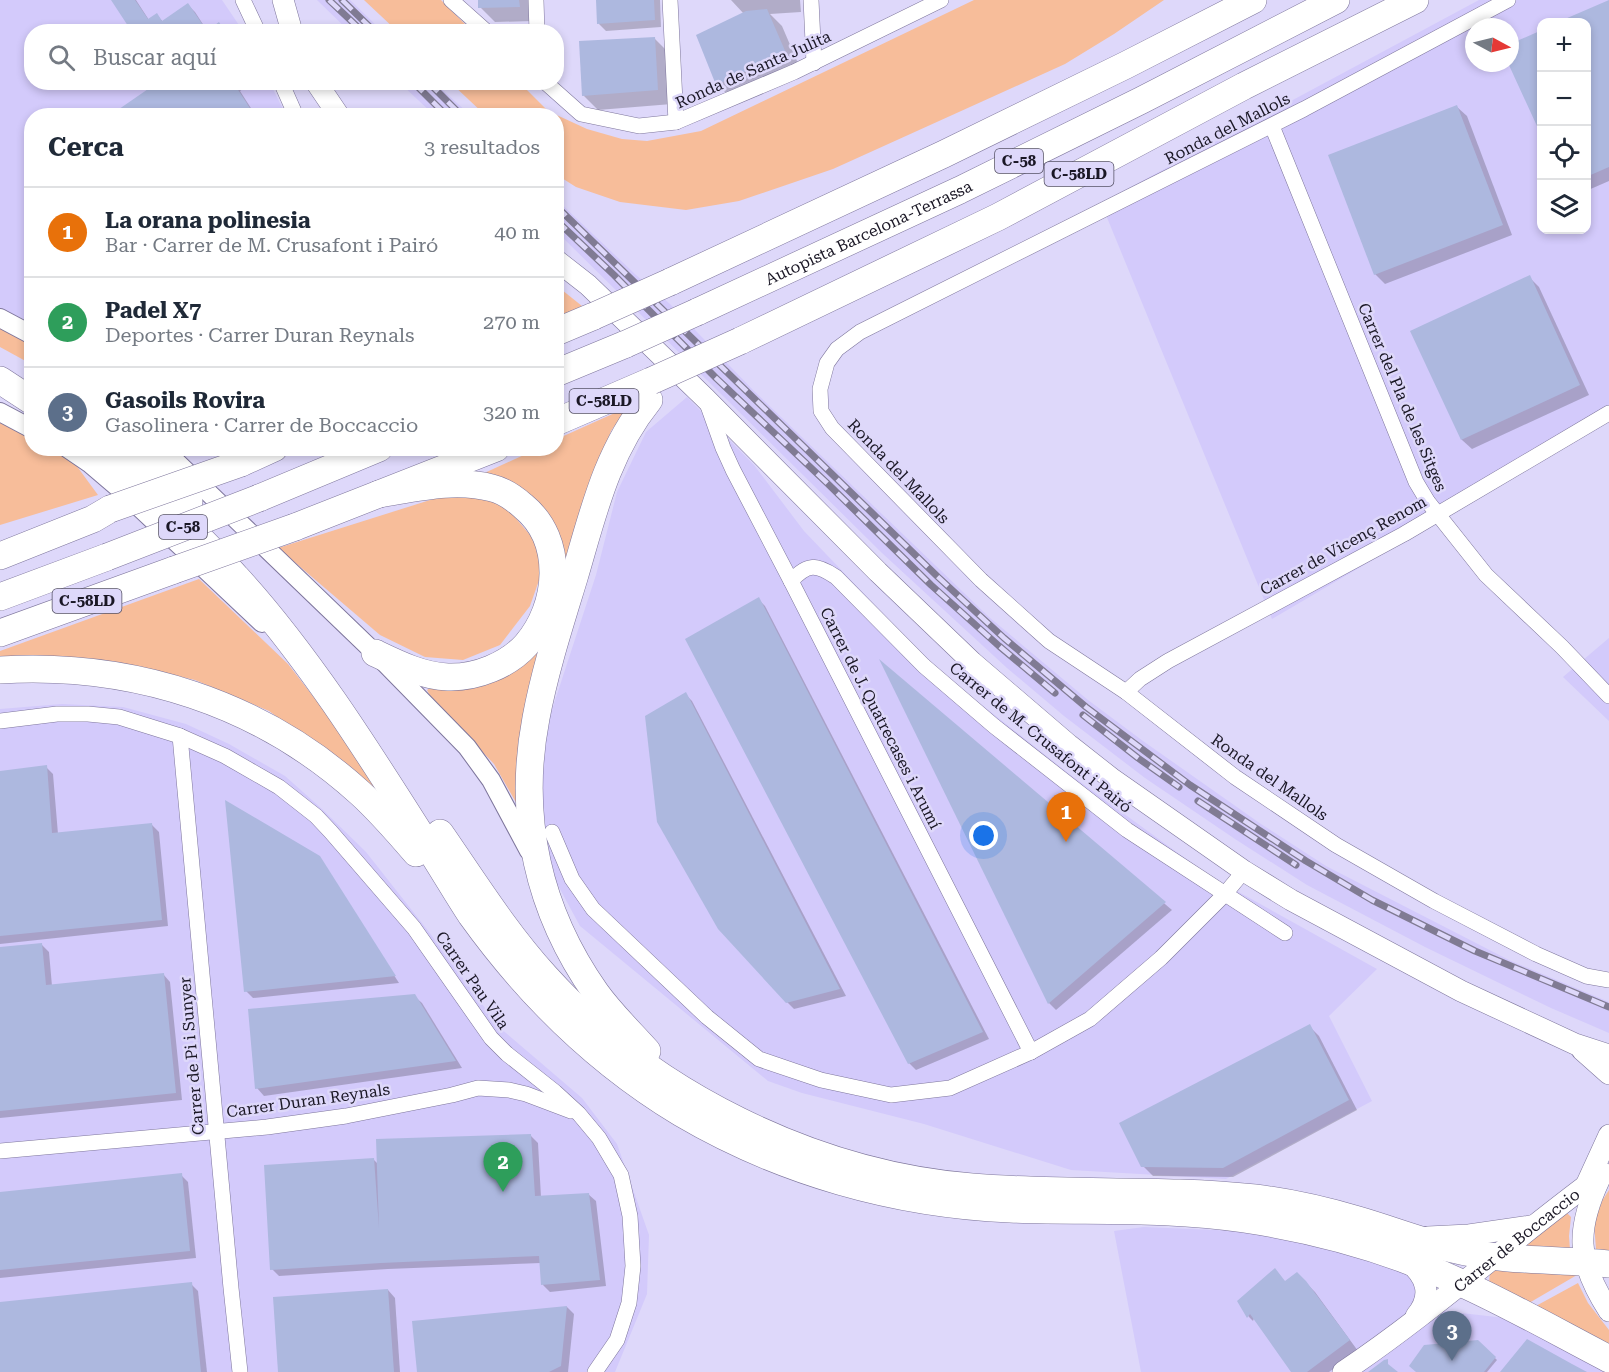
<!DOCTYPE html>
<html lang="es">
<head>
<meta charset="utf-8">
<style>
  body { margin:0; font-family:"Roboto Serif",serif; background:#f6f6f7; color:#1f2937 }
  .controls { position:absolute; right:18px; top:18px; display:grid; overflow:hidden; border-radius:12px; box-shadow:0 3px 9px #0003 }
  .controls button { width:54px; height:54px; display:grid; place-items:center; padding:0; border:0; border-bottom:2px solid #e0e1e3; background:#fff; color:#1f2937; font:30px sans-serif }
  .compass { position:absolute; left:1465px; top:18px; width:54px; height:54px; border-radius:50%; background:#fff; box-shadow:0 3px 9px #0003; rotate:97deg }
  .you { position:absolute; left:984px; top:836px; width:21px; height:21px; margin:-15px; border:4px solid #fff; border-radius:50%; background:#1a73e8; box-shadow:0 0 0 9px #1a73e833 }
  .badge { display:grid; place-items:center; width:39px; height:39px; border-radius:50%; background:#db2777; color:#fff; font-size:20px; font-weight:700 }
  .pin { position:absolute; translate:-50% -50px; filter:drop-shadow(0 2px 3px #0008) }
  .pin::after { content:''; position:absolute; top:32px; width:21px; height:18px; background:inherit; clip-path:polygon(0 0,100% 0,50% 100%) }
  .list { margin:0; padding:0; list-style:none }
  h2 { display:flex; justify-content:space-between; align-items:center; height:78px; margin:0; padding:0 24px; font-size:26px }
  h2 small { font-size:20px; font-weight:400; color:#747a83 }
  .list li { display:grid; grid-template-columns:39px 1fr auto; gap:18px; align-items:center; box-sizing:border-box; height:90px; padding:0 24px; border-top:2px solid #e0e1e3 }
  .list b { display:block; font-size:22px; white-space:nowrap }
  .list p { margin:0; font-size:20px; white-space:nowrap; color:#747a83 }
  .list em { font-size:20px; font-style:normal; color:#747a83 }
  .icon { flex:none; width:33px; height:33px; fill:none; stroke:currentColor; stroke-width:2; stroke-linecap:round; stroke-linejoin:round }
  .map { position:relative; flex:none; width:1609px; height:1372px; overflow:hidden }
  .search { position:absolute; background:#fff; box-shadow:0 3px 9px #0003; left:24px; top:24px; width:540px; height:66px; display:flex; align-items:center; gap:15px; box-sizing:border-box; padding:0 21px; border-radius:24px; color:#747a83; font-size:22px }
  .panel { position:absolute; background:#fff; box-shadow:0 3px 9px #0003; left:24px; top:108px; width:540px; height:348px; border-radius:24px }
  .map>svg:first-child { display:block }
</style>
</head>
<body>
<div class="map">
<svg width="1609" height="1372" viewBox="0 0 1609 1372">
  <rect width="100%" height="100%" fill="#ded8fa"/>
  <g fill="#d3cafb" fill-rule="evenodd">
    <path d="M0 0H222L243 31 32 32V82L270 83 286 115 32 116 31 325 22 318 0 310Z"/>
    <path d="M317 0H350L382 31H349Z"/>
    <path d="M1479 0H1609V421L1272 619 1101 203ZM1542 22H1586V230H1542ZM1474 27H1510V63H1474Z"/>
    <path d="M400 83H435L470 115H434Z"/>
    <path d="M556 199 636 275 670 304 753 390 989 617 1088 700 1143 741 1261 824 1326 866 1509 960 1609 1002V1033L1551 1008 1425 947 1307 885 1235 839 1145 778 1064 716 1007 668 882 553 557 232Z"/>
    <path d="M687 397 754 465 804 531 934 667 1068 773 1208 875 1377 969 1329 1016 1372 1101 1226 1179 1071 1170 924 1124 802 1093 768 1081 580 926 548 867 539 794 548 722 596 575 617 492 646 432Z"/>
    <path d="M1609 638V721L1563 677Z"/>
    <path d="M62 704 123 707 186 724 229 744 285 776 322 809 366 852 429 932 499 1027 582 1098 617 1144 649 1235 647 1294 615 1372H0V709Z"/>
    <path d="M1144 1227 1238 1231 1320 1245 1425 1276 1426 1309 1514 1319 1609 1372H1141L1114 1231Z"/>
  </g>
  <g fill="#f7bd9a">
    <path d="M364 0H441L472 31H397Z"/>
    <path d="M974 0H1164L1114 34 1065 64 833 169 739 201 686 210 620 202 576 187 557 175 556 116 485 115 451 83H520L548 111 587 129 622 139 647 141 701 131Z"/>
    <path d="M557 286 582 306 557 318Z"/>
    <path d="M0 327 31 344V364L0 347Z"/>
    <path d="M628 407 611 431 576 529 565 576 554 535 480 475 537 449 556 448 557 439Z"/>
    <path d="M0 421 31 437 32 448 52 449 76 465 98 495 0 525Z"/>
    <path d="M484 494 508 509 536 542 543 569 530 606 500 645 463 660 425 657 380 635 278 548 446 495Z"/>
    <path d="M199 579 288 664 337 727 376 790 269 711 195 680 111 661 34 657 0 659V651Z"/>
    <path d="M544 645 518 806 494 764 431 698 427 690 434 685Z"/>
    <path d="M1609 1190V1252L1596 1249 1594 1223 1602 1201Z"/>
    <path d="M1567 1213 1571 1217 1569 1236 1570 1250 1521 1247Z"/>
    <path d="M1492 1267 1577 1275 1529 1303 1489 1282 1490 1272Z"/>
    <path d="M1578 1283 1588 1303 1609 1330V1346L1534 1307Z"/>
  </g>
  <g fill="#0003">
    <path d="M112 0H136L149 20 157 15 163 22 188 5 195 12 208 32H134Z"/>
    <path d="M480 0H533L534 21 495 22 480 7Z"/>
    <path d="M597 0H660L661 27 606 31 599 24Z"/>
    <path d="M731 0H800L801 12 770 14 782 26 800 68 732 99 717 84 698 36 744 14Z"/>
    <path d="M1609 1V181L1586 191V22H1562Z"/>
    <path d="M654 38 669 53 672 104 598 110 583 95Z"/>
    <path d="M150 82H253L240 91 256 116H112L154 87Z"/>
    <path d="M1457 107 1467 116 1512 235 1385 284 1375 274Z"/>
    <path d="M1529 277 1539 287 1589 395 1472 449 1462 440 1412 332Z"/>
    <path d="M758 599 765 606 989 1039 916 1070 909 1063Z"/>
    <path d="M883 665 1172 910 1056 1010 1049 1003Z"/>
    <path d="M685 694 692 701 846 996 794 1009 787 1002Z"/>
    <path d="M46 767 53 774 58 834 152 825 159 832 168 926 0 944V772Z"/>
    <path d="M321 860 399 983 253 998 246 991Z"/>
    <path d="M42 945 49 952 52 986 163 974 170 982 182 1100 0 1118V949Z"/>
    <path d="M414 996 422 1003 462 1068 264 1096 257 1088Z"/>
    <path d="M1309 1026 1319 1036 1357 1110 1233 1177 1153 1176 1143 1166Z"/>
    <path d="M531 1136 538 1143 541 1197 588 1194 596 1201 606 1286 550 1292 543 1285 541 1263 388 1269 279 1276 272 1269 374 1160 378 1164Z"/>
    <path d="M181 1175 188 1182 196 1258 0 1278V1193Z"/>
    <path d="M1297 1274 1315 1292 1358 1351 1329 1372H1293L1254 1318 1253 1321 1249 1317 1239 1302 1286 1282Z"/>
    <path d="M191 1284 198 1291 207 1372H0V1303Z"/>
    <path d="M388 1290 395 1298 400 1372H280Z"/>
    <path d="M567 1307 574 1314 568 1372H419L414 1322Z"/>
    <path d="M1477 1341 1497 1360 1487 1372H1418Z"/>
  </g>
  <g fill="#adb8df">
    <path d="M111 0H135L148 19 157 13 162 21 188 3 207 31 219 22 225 32H132Z"/>
    <path d="M478 0H519L520 7 478 8Z"/>
    <path d="M596 0H654L655 20 597 24Z"/>
    <path d="M1609 0V167L1586 177V22H1558Z"/>
    <path d="M767 9 786 53 716 85 696 35 746 11Z"/>
    <path d="M1542 30V137L1508 63H1510V44Z"/>
    <path d="M655 37 658 90 582 96 579 41Z"/>
    <path d="M149 82H233L255 116H109L151 87Z"/>
    <path d="M1457 105 1503 225 1374 275 1328 155Z"/>
    <path d="M1530 275 1580 385 1461 440 1410 331Z"/>
    <path d="M759 597 983 1032 908 1064 685 639Z"/>
    <path d="M879 659 1166 902 1048 1004Z"/>
    <path d="M686 692 840 989 786 1003 718 929 657 822 645 716Z"/>
    <path d="M47 765 52 833 152 823 162 920 0 936V771Z"/>
    <path d="M225 800 320 856 396 976 244 992Z"/>
    <path d="M42 943 46 985 164 973 176 1093 0 1111V947Z"/>
    <path d="M415 994 456 1061 255 1089 248 1009Z"/>
    <path d="M1310 1024 1349 1100 1223 1168 1141 1167 1119 1123Z"/>
    <path d="M531 1134 535 1196 589 1193 600 1280 541 1285 539 1256 381 1263 270 1270 264 1165 374 1158 379 1228 376 1139Z"/>
    <path d="M182 1173 190 1251 0 1270V1192Z"/>
    <path d="M1275 1268 1285 1281 1297 1272 1306 1281 1350 1340 1307 1372H1291L1250 1314 1247 1318 1237 1301Z"/>
    <path d="M192 1282 201 1372H0V1302Z"/>
    <path d="M388 1289 394 1372H278L273 1297Z"/>
    <path d="M567 1306 561 1366 549 1372H417L412 1321Z"/>
    <path d="M1527 1339 1572 1364 1587 1372H1500Z"/>
    <path d="M1478 1340 1496 1357 1484 1372H1416L1409 1366 1424 1345Z"/>
    <path d="M1388 1359V1364L1398 1372H1368L1384 1360Z"/>
  </g>
  <g fill="none" stroke-linecap="round" stroke-linejoin="round">
    <defs>
      <g id="minor">
        <path d="M243 0 258 32"/>
        <path d="M451 0 487 32"/>
        <path d="M536 0 537 32"/>
        <path d="M670 0 676 122"/>
        <path d="M811 0 814 63"/>
        <path d="M1508 0 1304 109 860 332 837 349 827 363 820 389 821 411 832 428 981 580 1049 641 1126 692 1235 777 1336 845 1434 901 1536 954 1586 976 1609 980"/>
        <path d="M281 82 296 116"/>
        <path d="M545 82 581 114 639 126 676 122 794 72 941 0"/>
        <path d="M1272 126 1416 482 1428 502 1486 575 1562 647 1609 696"/>
        <path d="M707 403 723 448 733 470 791 581 1031 1052"/>
        <path d="M791 581C808 563 816 564 836 577L924 666 994 726 1127 830 1285 933"/>
        <path d="M1126 692 1140 679 1168 661 1404 534 1609 413"/>
        <path d="M0 721 57 714H88L119 717 180 736 225 756 279 787 316 816 331 832 414 928 491 1038 507 1054 555 1092 579 1114 599 1138 621 1175 630 1216 633 1266 629 1303 617 1340 595 1372"/>
        <path d="M180 736 231 1288 240 1372"/>
        <path d="M552 832 572 879 593 909 707 1017 759 1059 821 1080 891 1095 950 1088 1031 1052 1090 1019 1161 958 1224 895 1244 871"/>
        <path d="M0 1151 267 1127 346 1116 452 1095 478 1088 509 1090 526 1094 571 1111"/>
      </g>
      <g id="tertiary">
        <path d="M0 318 32 335"/>
        <path d="M0 412 32 429"/>
        <path d="M67 448 89 463 123 492 262 623"/>
        <path d="M162 448 375 653 467 747 491 780 529 851"/>
      </g>
      <g id="secondary">
        <path d="M283 0 292 32"/>
        <path d="M316 82 339 116"/>
        <path d="M556 260 588 285 705 398 878 572 972 662 1069 745 1111 778 1244 871 1291 900 1461 991 1575 1044 1609 1055"/>
        <path d="M1582 1050 1609 1074"/>
        <path d="M1602 1174C1575 1229 1576 1260 1609 1311"/>
        <path d="M1587 1183 1609 1135"/>
        <path d="M1428 1237 1469 1235 1531 1226"/>
        <path d="M1407 1261C1427 1276 1433 1296 1416 1316"/>
        <path id="s1" d="M1343 1372C1434 1311 1515 1237 1603 1173"/>
      </g>
      <g id="motorway">
        <path d="M670 282 944 154 1126 65 1253 0"/>
        <path id="s2" d="M697 312 960 190 1142 100 1336 0"/>
        <path d="M556 332 594 316"/>
        <path d="M740 341 998 217 1244 86 1415 0"/>
        <path d="M556 373 626 344"/>
        <path d="M0 380 32 401"/>
        <path d="M556 422 651 381"/>
        <path d="M100 448C148 488 195 530 236 577 272 616 304 659 334 702 370 754 403 807 436 859 448 878 459 897 471 915 527 993 598 1063 681 1113 781 1172 895 1204 1010 1209 1088 1212 1167 1207 1244 1219 1318 1230 1391 1250 1459 1282 1510 1305 1559 1333 1609 1359"/>
        <path d="M132 448 189 502"/>
        <path d="M241 463 274 448"/>
        <path d="M259 498 379 448"/>
        <path d="M295 527 496 448"/>
        <path d="M0 556 93 519 110 509"/>
        <path d="M0 597 107 557"/>
        <path d="M0 633 174 570"/>
        <path d="M375 653C398 664 422 676 448 677 476 678 508 665 526 645 560 606 565 540 523 506 514 498 504 491 492 488 455 478 416 488 379 494"/>
        <path d="M0 670C133 662 261 703 360 793 380 811 398 832 416 853"/>
        <path d="M440 833C474 882 505 932 545 976 651 1094 814 1174 972 1187 1066 1195 1161 1188 1255 1198 1289 1202 1324 1210 1358 1220 1389 1229 1420 1241 1452 1249 1503 1262 1557 1259 1609 1264"/>
        <path d="M647 1051C630 1032 611 1014 596 993 538 911 517 817 536 718 545 670 560 624 574 578 593 514 606 453 649 400"/>
      </g>
    </defs>
    <use href="#minor" stroke="#7e769c" stroke-width="16"/>
    <use href="#tertiary" stroke="#7e769c" stroke-width="20"/>
    <use href="#secondary" stroke="#7e769c" stroke-width="22"/>
    <use href="#motorway" stroke="#7e769c" stroke-width="28"/>
    <use href="#minor" stroke="#fff" stroke-width="15"/>
    <use href="#tertiary" stroke="#fff" stroke-width="18"/>
    <use href="#secondary" stroke="#fff" stroke-width="21"/>
    <use href="#motorway" stroke="#fff" stroke-width="27"/>
    <defs>
      <g id="rail">
        <path d="M329 0 363 32"/>
        <path d="M342 0 375 32"/>
        <path d="M413 82 447 116"/>
        <path d="M428 82 462 116"/>
        <path d="M556 206 938 577 1004 638 1086 707 1190 785 1306 861 1372 900 1475 951 1609 1007"/>
        <path d="M556 220 614 275 716 378 827 483 931 585 999 646 1055 693"/>
        <path d="M1083 715 1138 758 1179 787"/>
        <path d="M1198 801 1296 865"/>
      </g>
    </defs>
    <use href="#rail" stroke="#807b93" stroke-width="7"/>
    <use href="#rail" stroke="#ded8fa" stroke-width="4.5" stroke-dasharray="14" stroke-linecap="butt"/>
    <defs>
      <g id="motorway-bridge">
        <path d="M594 316 670 282"/>
        <path d="M626 344 697 312"/>
        <path d="M651 381 740 341"/>
        <path d="M110 509 241 463"/>
        <path d="M107 557 259 498"/>
        <path d="M174 570 295 527"/>
      </g>
    </defs>
    <use href="#motorway-bridge" stroke="#7e769c" stroke-width="28" stroke-linecap="butt"/>
    <use href="#motorway-bridge" stroke="#fff" stroke-width="27"/>
  </g>
  <g text-anchor="middle" stroke-width="5" stroke-linejoin="round" paint-order="stroke">
    <g fill="#ded8fa" stroke="#555165" stroke-width="1.5">
      <rect x="995" y="149" width="48" height="24" rx="4.5"/>
      <rect x="1044.5" y="162" width="69" height="24" rx="4.5"/>
      <rect x="569.5" y="389" width="69" height="24" rx="4.5"/>
      <rect x="159" y="515" width="48" height="24" rx="4.5"/>
      <rect x="52.5" y="589" width="69" height="24" rx="4.5"/>
    </g>
    <g font-size="15" font-weight="bold" fill="#1a1725">
      <text x="1019" y="166">C-58</text>
      <text x="1079" y="179">C-58LD</text>
      <text x="604" y="406">C-58LD</text>
      <text x="183" y="532">C-58</text>
      <text x="87" y="606">C-58LD</text>
    </g>
    <g font-size="16" fill="#1a1725" stroke="#ded8fa">
      <text transform="translate(753 69) rotate(-24)" y="6">Ronda de Santa Julita</text>
      <text transform="translate(1227 128) rotate(-27)" y="6">Ronda del Mallols</text>
      <text dy="6" stroke="none"><textPath href="#s2" startOffset="189">Autopista Barcelona-Terrassa</textPath></text>
      <text transform="translate(1403 397) rotate(67)" y="6">Carrer del Pla de les Sitges</text>
      <text transform="translate(899 471) rotate(46)" y="6">Ronda del Mallols</text>
      <text transform="translate(1343 545) rotate(-29)" y="6">Carrer de Vicenç Renom</text>
      <text transform="translate(881 718) rotate(63)" y="6">Carrer de J. Quatrecases i Arumí</text>
      <text transform="translate(1041 737) rotate(39)" y="6">Carrer de M. Crusafont i Pairó</text>
      <text transform="translate(1270 777) rotate(35)" y="6">Ronda del Mallols</text>
      <text transform="translate(473 980) rotate(55)" y="6">Carrer Pau Vila</text>
      <text transform="translate(191 1056) rotate(-95)" y="6">Carrer de Pi i Sunyer</text>
      <text transform="translate(308 1100) rotate(-8)" y="6">Carrer Duran Reynals</text>
      <text dy="6" stroke="none"><textPath href="#s1" startOffset="218">Carrer de Boccaccio</textPath></text>
    </g>
  </g>
</svg>
<div class="controls">
<button>+</button>
<button>−</button>
<button><svg class="icon" aria-label="locate" viewBox="0 0 24 24"><circle cx="12" cy="12" r="6"/><path d="M12 2v4M12 18v4M2 12h4M18 12h4"/></svg></button>
<button><svg class="icon" aria-label="layers" viewBox="0 0 24 24"><path d="M12 4l9 5-9 5-9-5zM3 14l9 5 9-5"/></svg></button>
</div>
<svg class="compass" viewBox="-18 -18 36 36"><path d="M0-13l5 13h-10z" fill="#e53935"/><path d="M0 13l5-13h-10z" fill="#747a83"/></svg>
<div class="you"></div>
<div class="pin badge" style="left:1066px;top:842px;background:#e8710a">1</div>
<div class="pin badge" style="left:503px;top:1192px;background:#2e9e5b">2</div>
<div class="pin badge" style="left:1452px;top:1361px;background:#5c6f8a">3</div>
<div class="search"><svg class="icon" aria-label="search" viewBox="0 0 24 24"><circle cx="10" cy="10" r="6"/><path d="M15 15l6 6"/></svg>Buscar aquí</div>
<section class="panel">
<h2>Cerca<small>3 resultados</small></h2>
<ul class="list">
<li><span class="badge" style="background:#e8710a">1</span><div><b>La orana polinesia</b><p>Bar · Carrer de M. Crusafont i Pairó</p></div><em>40 m</em></li>
<li><span class="badge" style="background:#2e9e5b">2</span><div><b>Padel X7</b><p>Deportes · Carrer Duran Reynals</p></div><em>270 m</em></li>
<li><span class="badge" style="background:#5c6f8a">3</span><div><b>Gasoils Rovira</b><p>Gasolinera · Carrer de Boccaccio</p></div><em>320 m</em></li>
</ul>
</section>
</div>
</body>
</html>
